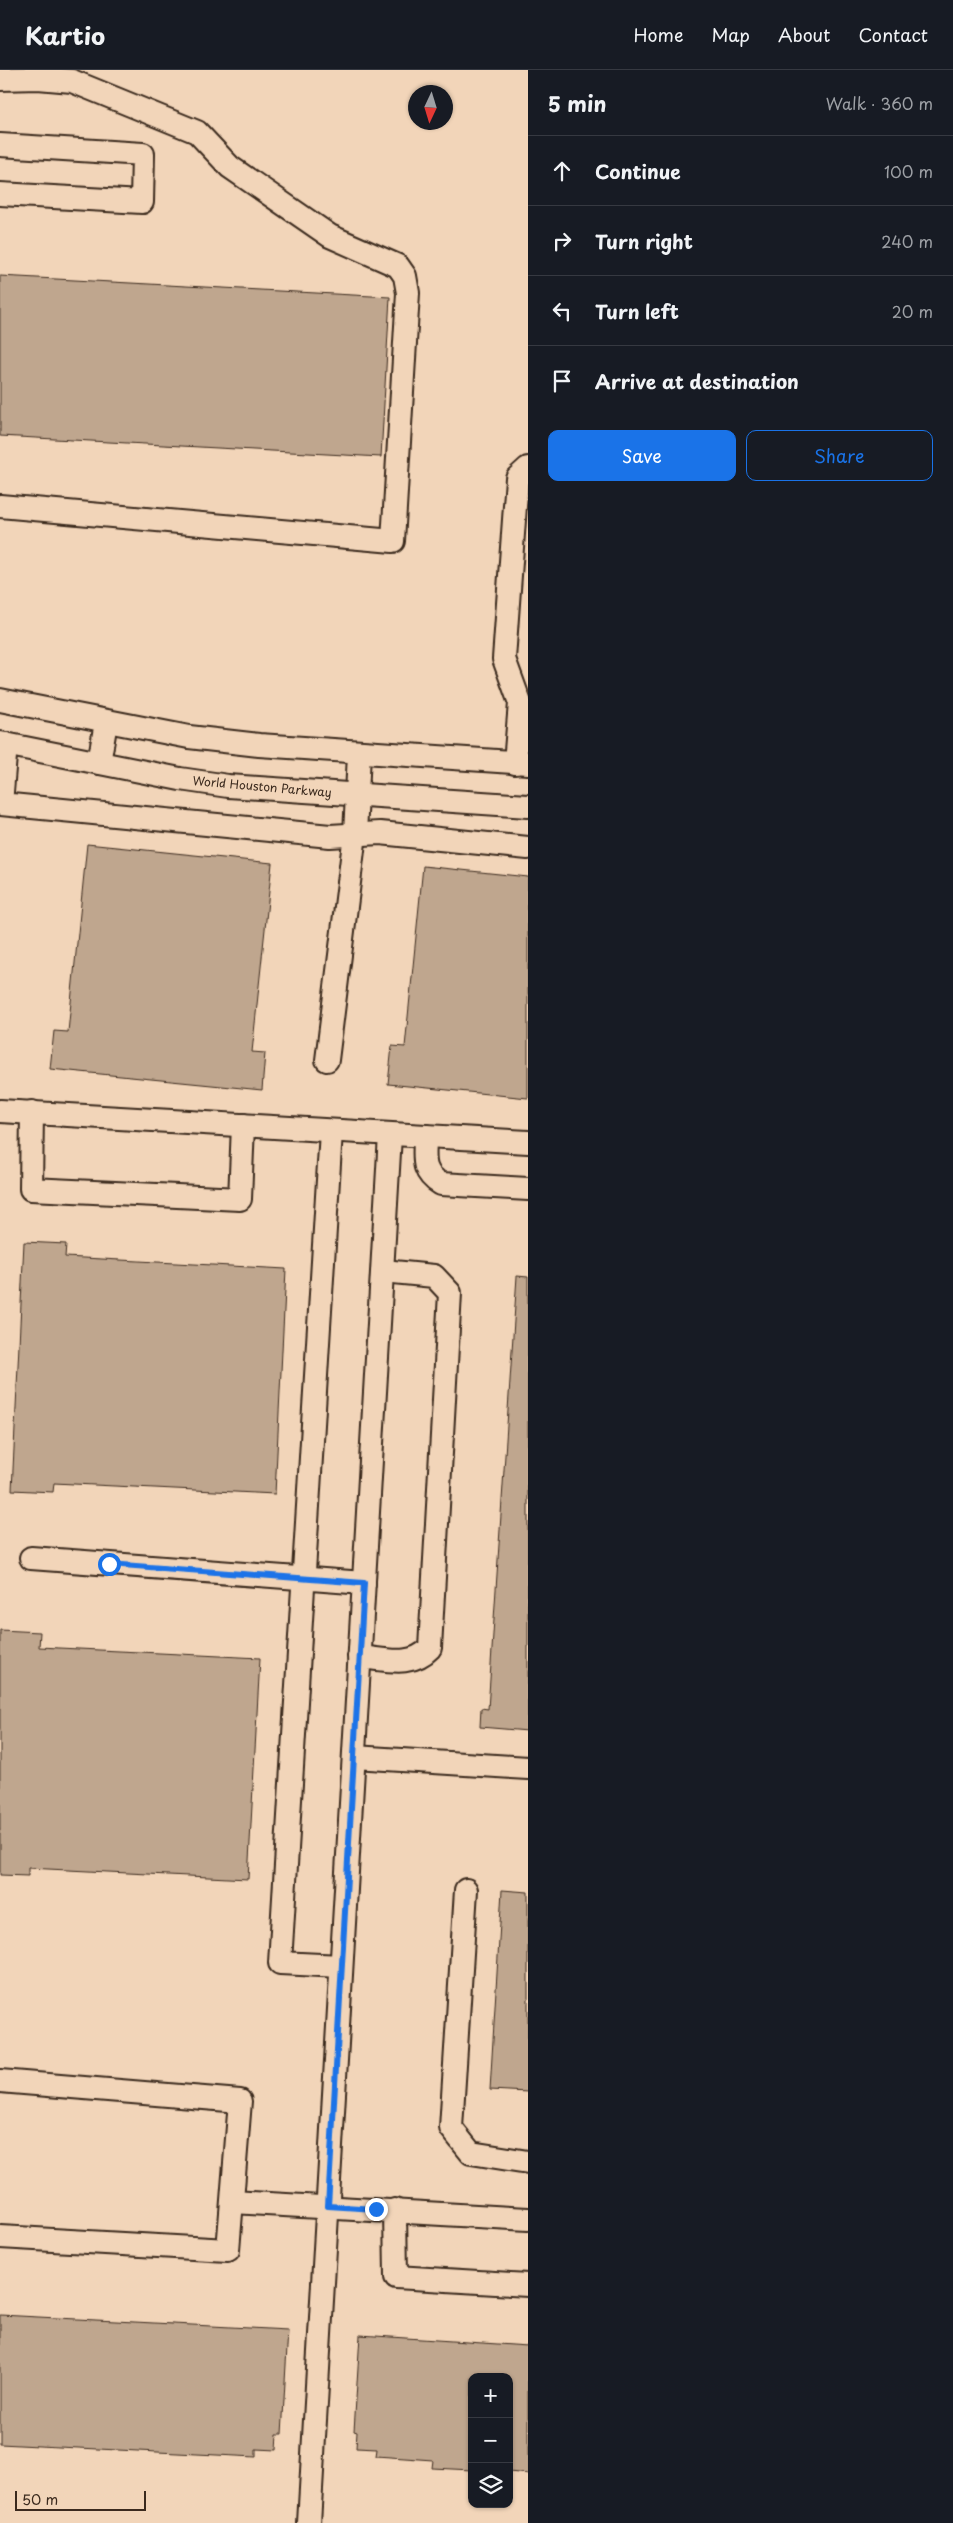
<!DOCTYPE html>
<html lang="en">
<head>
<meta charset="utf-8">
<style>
  body { margin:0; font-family:"Playpen Sans",sans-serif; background:#20242c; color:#f1f3f6 }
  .controls { position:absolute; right:15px; bottom:15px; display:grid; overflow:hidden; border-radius:10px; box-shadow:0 1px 4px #0004 }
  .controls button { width:45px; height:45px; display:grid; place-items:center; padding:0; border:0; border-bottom:1px solid #363941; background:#171b24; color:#f1f3f6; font:25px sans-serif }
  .compass { position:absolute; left:408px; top:15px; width:45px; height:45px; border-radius:50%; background:#171b24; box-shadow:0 1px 4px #0004; rotate:184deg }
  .scale { position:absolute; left:15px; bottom:12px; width:131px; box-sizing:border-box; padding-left:5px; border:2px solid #3b2a1e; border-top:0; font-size:14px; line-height:18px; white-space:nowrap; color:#3b2a1e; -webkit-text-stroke:4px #f2d5b9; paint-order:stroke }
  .stop { position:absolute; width:15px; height:15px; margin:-11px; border:4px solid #1a73e8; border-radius:50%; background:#fff }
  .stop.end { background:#1a73e8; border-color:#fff; box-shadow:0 1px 5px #0008 }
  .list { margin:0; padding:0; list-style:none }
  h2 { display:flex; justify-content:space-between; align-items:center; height:65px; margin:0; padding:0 20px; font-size:21px }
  h2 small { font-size:16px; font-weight:400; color:#9ea1a6 }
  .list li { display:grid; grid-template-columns:32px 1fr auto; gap:15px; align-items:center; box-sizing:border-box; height:70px; padding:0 20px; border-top:1px solid #363941 }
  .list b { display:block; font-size:19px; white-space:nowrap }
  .list em { font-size:16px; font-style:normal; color:#9ea1a6 }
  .actions { display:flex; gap:10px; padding:15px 20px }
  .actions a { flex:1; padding:11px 0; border:1px solid #1a73e8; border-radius:10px; text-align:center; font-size:18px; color:#1a73e8 }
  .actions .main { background:#1a73e8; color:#fff }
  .icon { flex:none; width:28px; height:28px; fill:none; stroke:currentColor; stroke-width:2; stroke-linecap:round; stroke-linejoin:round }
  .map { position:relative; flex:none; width:528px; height:2453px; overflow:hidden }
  header { display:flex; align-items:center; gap:30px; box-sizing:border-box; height:70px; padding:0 25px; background:#171b24; border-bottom:1px solid #363941 }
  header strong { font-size:24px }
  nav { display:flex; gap:28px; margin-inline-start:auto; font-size:18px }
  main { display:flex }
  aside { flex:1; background:#171b24 }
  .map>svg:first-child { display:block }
</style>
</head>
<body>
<header>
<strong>Kartio</strong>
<nav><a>Home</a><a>Map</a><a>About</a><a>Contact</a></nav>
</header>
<main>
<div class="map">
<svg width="528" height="2453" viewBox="0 0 528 2453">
  <rect width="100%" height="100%" fill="#f2d5b9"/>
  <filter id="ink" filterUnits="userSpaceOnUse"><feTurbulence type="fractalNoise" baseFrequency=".02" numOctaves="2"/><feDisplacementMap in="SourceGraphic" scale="10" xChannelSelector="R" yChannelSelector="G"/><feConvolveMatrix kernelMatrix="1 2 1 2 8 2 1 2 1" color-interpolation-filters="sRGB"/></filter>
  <g filter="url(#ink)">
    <g fill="#bfa68e" stroke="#3b2a1e">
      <path d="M0 206 390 227 381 387 0 366Z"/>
      <path d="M87 774 272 793 252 982 265 983 262 1020 50 999 54 961 68 962Z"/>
      <path d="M423 796 528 807V1028L388 1014 392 976 405 977Z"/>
      <path d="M24 1172 66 1174 65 1187 286 1199 275 1424 54 1413 53 1422 12 1420Z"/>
      <path d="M517 1206 528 1207V1661L480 1657 481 1638 488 1639Z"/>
      <path d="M0 1560 40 1562 39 1577 260 1588 248 1809 28 1798V1806L0 1805Z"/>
      <path d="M502 1820 528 1822V2022L490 2020Z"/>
      <path d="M0 2245 288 2260 282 2364H277L276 2380 256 2379V2387L0 2374Z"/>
      <path d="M360 2265 528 2276V2404L509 2402V2307H472V2400L432 2398 433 2390 376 2386 377 2379 356 2378 357 2362 354 2361Z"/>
    </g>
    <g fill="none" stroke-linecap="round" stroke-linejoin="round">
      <defs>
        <g id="minor">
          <path d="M0 9 38 8 72 11 197 62 230 97 330 166 398 196 405 206 408 223 393 471 0 436"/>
          <path d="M0 75 143 84 142 132 0 124"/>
          <path d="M0 630 189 667 259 675 528 693"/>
          <path d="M0 673 180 709 228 716 528 736"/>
          <path d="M6 674 1 734 330 766 380 763 528 778"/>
          <path d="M99 693 106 652"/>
          <path d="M515 693 520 633 504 589 517 408 528 398"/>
          <path d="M327 990 355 764 359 684"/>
          <path d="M0 1041 528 1072"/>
          <path d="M32 1042 31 1119 240 1129 243 1055"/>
          <path d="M331 1061 280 1893 341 1896"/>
          <path d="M425 1066C425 1088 420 1101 441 1114L528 1119"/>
          <path d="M31 1488 364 1513"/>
          <path d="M359 1587C386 1589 411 1598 430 1578L450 1223 434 1206 383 1201"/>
          <path d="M354 1687 528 1698"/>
          <path d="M466 1820 451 2058 471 2083 528 2092"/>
          <path d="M0 2011 240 2031 228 2180 0 2167"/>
          <path d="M233 2132 528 2149"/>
          <path d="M395 2140 396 2207 528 2215"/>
          <path d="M309 2453 390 1065"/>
        </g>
      </defs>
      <use href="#minor" stroke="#3b2a1e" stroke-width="26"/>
      <use href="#minor" stroke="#f2d5b9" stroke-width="22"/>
    </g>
  </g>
  <g fill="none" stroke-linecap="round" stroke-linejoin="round" filter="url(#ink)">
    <path stroke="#1a73e8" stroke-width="6" d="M109 1494 364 1513 328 2136 376 2139"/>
  </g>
  <g text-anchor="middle" stroke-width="5" stroke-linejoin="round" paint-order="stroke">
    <g font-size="12" fill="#3b2a1e" stroke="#f2d5b9">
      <text transform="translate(262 717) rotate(5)" y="4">World Houston Parkway</text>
    </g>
  </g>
</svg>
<div class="controls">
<button>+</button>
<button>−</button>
<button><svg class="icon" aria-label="layers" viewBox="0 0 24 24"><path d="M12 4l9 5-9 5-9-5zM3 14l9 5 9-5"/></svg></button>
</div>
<svg class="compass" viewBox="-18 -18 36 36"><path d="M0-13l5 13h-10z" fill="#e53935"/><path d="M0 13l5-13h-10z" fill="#9ea1a6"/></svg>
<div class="scale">50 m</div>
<div class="stop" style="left:109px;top:1494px"></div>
<div class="stop end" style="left:376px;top:2139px"></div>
</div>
<aside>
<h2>5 min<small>Walk · 360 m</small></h2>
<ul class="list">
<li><svg class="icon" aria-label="ahead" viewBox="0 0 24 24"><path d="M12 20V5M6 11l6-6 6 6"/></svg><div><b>Continue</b></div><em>100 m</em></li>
<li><svg class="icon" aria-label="right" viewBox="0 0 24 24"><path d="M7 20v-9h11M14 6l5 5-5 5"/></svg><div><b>Turn right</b></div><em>240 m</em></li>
<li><svg class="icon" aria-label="left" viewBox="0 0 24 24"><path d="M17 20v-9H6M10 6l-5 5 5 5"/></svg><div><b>Turn left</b></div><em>20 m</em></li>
<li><svg class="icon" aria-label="arrive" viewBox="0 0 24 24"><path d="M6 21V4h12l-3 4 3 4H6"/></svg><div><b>Arrive at destination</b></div></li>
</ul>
<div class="actions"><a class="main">Save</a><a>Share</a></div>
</aside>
</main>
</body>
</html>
